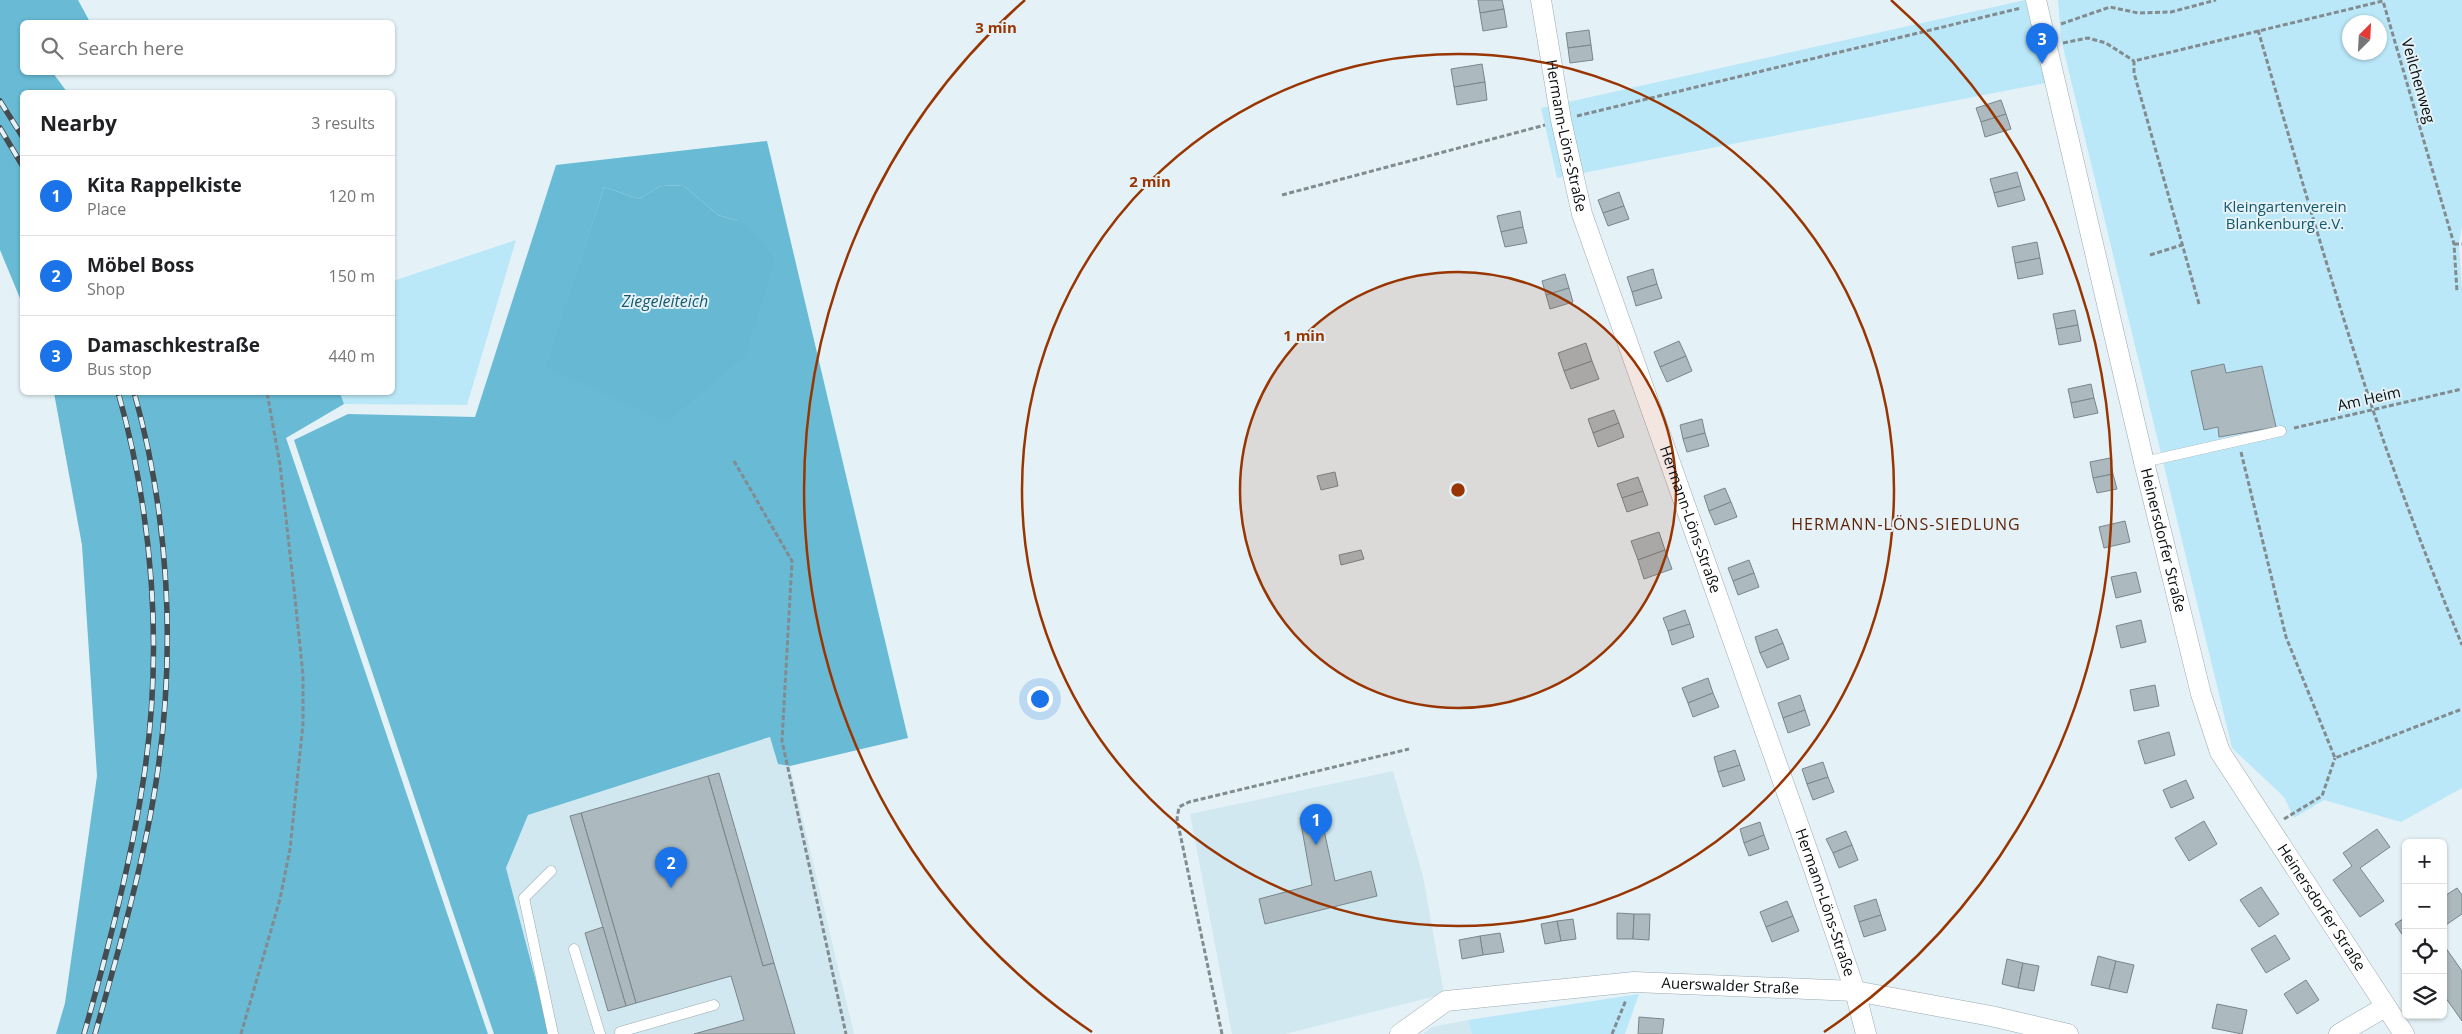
<!DOCTYPE html>
<html lang="en">
<head>
<meta charset="utf-8">
<style>
  body { margin:0; font-family:"Open Sans",sans-serif; background:#f2f2f2; color:#202124 }
  .controls { position:absolute; right:15px; bottom:15px; display:grid; overflow:hidden; border-radius:8px; box-shadow:0 1px 4px #0004 }
  .controls button { width:45px; height:45px; display:grid; place-items:center; padding:0; border:0; border-bottom:1px solid #e0e0e0; background:#fff; color:#202124; font:25px sans-serif }
  .compass { position:absolute; left:2342px; top:15px; width:45px; height:45px; border-radius:50%; background:#fff; box-shadow:0 1px 4px #0004; rotate:24deg }
  .you { position:absolute; left:1039px; top:698px; width:18px; height:18px; margin:-12px; border:4px solid #fff; border-radius:50%; background:#1a73e8; box-shadow:0 0 0 8px #1a73e833 }
  .badge { display:grid; place-items:center; width:32px; height:32px; border-radius:50%; background:#1a73e8; color:#fff; font-size:16px; font-weight:700 }
  .pin { position:absolute; translate:-50% -41px; filter:drop-shadow(0 1px 2px #0008) }
  .pin::after { content:''; position:absolute; top:26px; width:18px; height:15px; background:inherit; clip-path:polygon(0 0,100% 0,50% 100%) }
  .list { margin:0; padding:0; list-style:none }
  h2 { display:flex; justify-content:space-between; align-items:center; height:65px; margin:0; padding:0 20px; font-size:21px }
  h2 small { font-size:16px; font-weight:400; color:#757577 }
  .list li { display:grid; grid-template-columns:32px 1fr auto; gap:15px; align-items:center; box-sizing:border-box; height:80px; padding:0 20px; border-top:1px solid #e0e0e0 }
  .list b { display:block; font-size:19px; white-space:nowrap }
  .list p { margin:0; font-size:16px; white-space:nowrap; color:#757577 }
  .list em { font-size:16px; font-style:normal; color:#757577 }
  .icon { flex:none; width:28px; height:28px; fill:none; stroke:currentColor; stroke-width:2; stroke-linecap:round; stroke-linejoin:round }
  .map { position:relative; flex:none; width:2462px; height:1034px; overflow:hidden }
  .search { position:absolute; background:#fff; box-shadow:0 1px 4px #0004; left:20px; top:20px; width:375px; height:55px; display:flex; align-items:center; gap:12px; box-sizing:border-box; padding:0 18px; border-radius:8px; color:#757577; font-size:19px }
  .panel { position:absolute; background:#fff; box-shadow:0 1px 4px #0004; left:20px; top:90px; width:375px; height:305px; border-radius:8px }
  .map>svg:first-child { display:block }
</style>
</head>
<body>
<div class="map">
<svg width="2462" height="1034" viewBox="0 0 2462 1034">
  <rect width="100%" height="100%" fill="#e4f2f7"/>
  <g fill="#d1e8f0">
    <path d="M771 737 778 764 790 766 854 1034H550L506 868 528 815Z"/>
    <path d="M1393 771 1423 876 1444 994 1285 1034H1232L1190 814Z"/>
    <path d="M1468 1020 1472 1034H1423L1432 1027Z"/>
  </g>
  <g fill="#bbe8f8" fill-rule="evenodd">
    <path d="M2025 0 2046 83 1557 178 1541 108Z"/>
    <path d="M2058 0H2462V226L2459 244 2462 288V788L2401 822 2324 800 2294 818 2284 797 2232 748 2061 39ZM2350 22H2380V52H2350Z"/>
    <path d="M516 240 467 405 344 404 340 393 392 392 393 281Z"/>
    <path d="M1639 994 1625 1034H1472L1468 1020Z"/>
  </g>
  <g fill="#68bad5" fill-rule="evenodd">
    <path d="M0 0H78L90 22H22V72L53 73 67 92H22V303L0 250Z"/>
    <path d="M767 141 908 738 790 766 778 764 770 737 528 815 506 868 550 1034H494L294 440 348 414 475 417 556 165ZM662 185 684 186 718 215 738 221 547 367 604 187 639 199Z"/>
    <path d="M54 393H340L344 404 286 438 488 1034H56L65 1003 97 776 82 545Z"/>
  </g>
  <path fill="#67b8d3" d="M662 185 684 186 718 215 738 221 758 237 775 260 745 356 667 422 546 367 604 187 639 199Z"/>
  <g fill="#acb9be" stroke="#79868b">
    <path d="M1478 0H1502L1504 9 1480 13Z"/>
    <path d="M1504 9 1507 27 1483 31 1480 13Z"/>
    <path d="M1589 30 1591 45 1568 48 1566 33Z"/>
    <path d="M1591 45 1593 60 1570 63 1568 48Z"/>
    <path d="M1482 64 1485 82 1454 87 1451 69Z"/>
    <path d="M1485 82 1487 100 1457 105 1454 87Z"/>
    <path d="M2001 100 2006 114 1981 122 1976 108Z"/>
    <path d="M2006 114 2011 129 1985 137 1981 122Z"/>
    <path d="M2017 172 2021 186 1994 193 1990 179Z"/>
    <path d="M2021 186 2025 200 1998 207 1994 193Z"/>
    <path d="M1619 192 1624 206 1603 213 1598 200Z"/>
    <path d="M1624 206 1629 219 1608 226 1603 213Z"/>
    <path d="M1520 211 1523 227 1501 232 1497 216Z"/>
    <path d="M1523 227 1527 243 1505 247 1501 232Z"/>
    <path d="M2037 242 2040 258 2015 263 2012 247Z"/>
    <path d="M2040 258 2043 274 2018 279 2015 263Z"/>
    <path d="M1653 269 1657 284 1632 292 1627 277Z"/>
    <path d="M1565 274 1569 288 1546 295 1542 281Z"/>
    <path d="M1657 284 1662 298 1636 306 1632 292Z"/>
    <path d="M1569 288 1573 302 1550 309 1546 295Z"/>
    <path d="M2075 310 2078 325 2056 329 2053 314Z"/>
    <path d="M2078 325 2081 341 2059 345 2056 329Z"/>
    <path d="M1679 341 1686 356 1660 367 1654 352Z"/>
    <path d="M1586 343 1592 361 1564 371 1558 353Z"/>
    <path d="M1686 356 1692 371 1667 382 1660 367Z"/>
    <path d="M1592 361 1599 379 1571 389 1564 371Z"/>
    <path d="M2224 364 2226 373 2262 366 2276 427 2219 437 2218 427 2204 430 2191 371Z"/>
    <path d="M2091 384 2094 398 2071 403 2068 389Z"/>
    <path d="M2094 398 2098 413 2074 418 2071 403Z"/>
    <path d="M1614 410 1619 423 1593 433 1588 419Z"/>
    <path d="M1702 419 1705 433 1683 439 1680 425Z"/>
    <path d="M1619 423 1624 437 1598 447 1593 433Z"/>
    <path d="M1705 433 1709 446 1687 452 1683 439Z"/>
    <path d="M2110 458 2113 474 2093 478 2090 462Z"/>
    <path d="M1335 472 1338 486 1321 490 1317 476Z"/>
    <path d="M2113 474 2117 489 2097 493 2093 478Z"/>
    <path d="M1638 477 1643 491 1622 498 1617 484Z"/>
    <path d="M1725 488 1731 502 1709 511 1704 496Z"/>
    <path d="M1643 491 1648 505 1627 512 1622 498Z"/>
    <path d="M1731 502 1737 517 1715 525 1709 511Z"/>
    <path d="M2125 521 2130 542 2104 548 2099 527Z"/>
    <path d="M1659 532 1665 550 1638 560 1631 541Z"/>
    <path d="M1361 550 1364 559 1341 565 1339 555Z"/>
    <path d="M1665 550 1672 569 1644 579 1638 560Z"/>
    <path d="M1749 560 1754 573 1733 581 1728 568Z"/>
    <path d="M2136 572 2141 592 2116 598 2111 577Z"/>
    <path d="M1754 573 1759 587 1738 595 1733 581Z"/>
    <path d="M1685 610 1690 624 1668 631 1663 618Z"/>
    <path d="M2141 620 2146 642 2121 648 2116 626Z"/>
    <path d="M1690 624 1694 637 1672 645 1668 631Z"/>
    <path d="M1777 629 1783 643 1760 653 1755 637Z"/>
    <path d="M1783 643 1789 659 1767 668 1760 653Z"/>
    <path d="M1708 678 1713 693 1688 703 1682 688Z"/>
    <path d="M2155 685 2159 706 2134 711 2130 690Z"/>
    <path d="M1713 693 1719 707 1693 717 1688 703Z"/>
    <path d="M1800 695 1805 710 1783 718 1778 703Z"/>
    <path d="M1805 710 1810 725 1788 733 1783 718Z"/>
    <path d="M2169 732 2175 755 2145 764 2138 741Z"/>
    <path d="M1735 750 1740 765 1718 772 1714 757Z"/>
    <path d="M1823 762 1828 777 1807 784 1802 769Z"/>
    <path d="M1740 765 1745 780 1723 787 1718 772Z"/>
    <path d="M719 773 774 963 763 966 708 776Z"/>
    <path d="M708 776 763 966 774 963 795 1034H694L744 1020 731 976 636 1003 581 813Z"/>
    <path d="M1828 777 1834 792 1813 800 1807 784Z"/>
    <path d="M2186 780 2194 798 2171 808 2163 790Z"/>
    <path d="M1320 812 1335 881 1371 871 1377 896 1265 924 1259 899 1312 885 1300 818Z"/>
    <path d="M581 813 636 1003 626 1006 570 816Z"/>
    <path d="M2204 821 2217 844 2189 861 2175 838Z"/>
    <path d="M1760 822 1764 835 1744 843 1740 829Z"/>
    <path d="M2377 829 2390 847 2360 868 2384 901 2360 917 2333 880 2352 866 2343 853Z"/>
    <path d="M1846 831 1852 845 1833 853 1826 839Z"/>
    <path d="M1764 835 1769 849 1749 856 1744 843Z"/>
    <path d="M1852 845 1858 860 1839 868 1833 853Z"/>
    <path d="M2261 887 2279 914 2259 927 2240 900Z"/>
    <path d="M2457 888 2462 895V914L2443 927V897Z"/>
    <path d="M1876 899 1881 915 1859 922 1854 906Z"/>
    <path d="M1787 901 1793 916 1766 927 1760 912Z"/>
    <path d="M1617 913 1634 914 1633 939H1617Z"/>
    <path d="M1634 914H1650L1649 940 1633 939Z"/>
    <path d="M1881 915 1886 930 1864 937 1859 922Z"/>
    <path d="M1793 916 1799 931 1772 942 1766 927Z"/>
    <path d="M2406 917V940L2395 924Z"/>
    <path d="M1573 919 1576 939 1561 941 1557 921Z"/>
    <path d="M1557 921 1561 941 1545 944 1541 924Z"/>
    <path d="M603 927 626 1006 608 1011 585 933Z"/>
    <path d="M1500 933 1504 952 1483 955 1480 936Z"/>
    <path d="M2275 935 2290 959 2266 973 2251 949Z"/>
    <path d="M1480 936 1483 955 1462 959 1459 940Z"/>
    <path d="M2443 944 2462 971V1021L2443 994Z"/>
    <path d="M2098 956 2116 961 2109 989 2091 985Z"/>
    <path d="M2007 959 2023 963 2018 988 2002 984Z"/>
    <path d="M2116 961 2134 965 2127 993 2109 989Z"/>
    <path d="M2023 963 2039 966 2034 991 2018 988Z"/>
    <path d="M2306 980 2319 1000 2297 1014 2284 994Z"/>
    <path d="M2217 1004 2247 1010 2242 1034 2212 1028Z"/>
    <path d="M1639 1017 1664 1019 1662 1034H1638Z"/>
  </g>
  <g fill="none" stroke-linecap="round" stroke-linejoin="round">
    <defs>
      <g id="service">
        <path d="M2144 462 2281 431"/>
        <path d="M551 871 524 898 553 1034"/>
        <path d="M574 949 600 1034"/>
        <path d="M620 1032 714 1005"/>
      </g>
      <g id="minor">
        <path id="s1" d="M1541 0 1561 120 1582 214 1814 869 1855 991 1866 1034"/>
        <path id="s2" d="M2036 0 2144 462 2201 694 2220 752 2404 1034"/>
        <path id="s3" d="M1400 1034 1446 1001 1634 982 1855 991 1991 1016 2068 1034"/>
        <path d="M2339 1034 2385 1007"/>
      </g>
    </defs>
    <use href="#service" stroke="#9caaaf" stroke-width="11"/>
    <use href="#minor" stroke="#9caaaf" stroke-width="21"/>
    <g stroke="#828b8f" stroke-width="3" stroke-dasharray="5 2.5" stroke-linecap="butt">
      <path d="M2061 24 2110 7 2138 13 2171 12 2216 0"/>
      <path d="M2258 30C2295 157 2331 283 2372 407 2399 488 2430 566 2462 645"/>
      <path d="M2063 43 2088 38 2106 43 2134 61"/>
      <path d="M1577 116 2021 8"/>
      <path d="M1282 195 1545 125"/>
      <path d="M2454 244H2462"/>
      <path d="M2150 255 2182 245"/>
      <path d="M2199 304 2134 73V61L2383 1 2454 244 2457 292"/>
      <path d="M2294 428 2462 389"/>
      <path d="M2241 452 2286 637 2335 758 2462 709"/>
      <path d="M734 461 792 561 782 741 846 1034"/>
      <path d="M2284 819 2322 796 2335 758"/>
      <path d="M241 1034 280 899 290 849 303 724V675L295 598 280 465 267 392"/>
      <path d="M1222 1034 1177 819 1179 807 1189 802 1409 749"/>
      <path d="M1612 1034 1626 1000"/>
    </g>
    <use href="#service" stroke="#fff" stroke-width="10"/>
    <use href="#minor" stroke="#fff" stroke-width="20"/>
    <defs>
      <g id="rail">
        <path d="M0 101 22 136"/>
        <path d="M0 128 22 165"/>
        <path d="M84 1034C108 949 131 863 144 776 163 649 153 515 118 392"/>
        <path d="M95 1034C119 949 144 863 157 776 176 649 169 516 134 392"/>
      </g>
    </defs>
    <use href="#rail" stroke="#454b4e" stroke-width="5.5"/>
    <use href="#rail" stroke="#e4f2f7" stroke-width="4" stroke-dasharray="11" stroke-linecap="butt"/>
  </g>
  <circle cx="1458" cy="490" r="218" fill="#993500" fill-opacity=".12"/>
  <g fill="none" stroke="#993500" stroke-width="2.5">
    <circle cx="1458" cy="490" r="218"/>
    <circle cx="1458" cy="490" r="436"/>
    <path d="M1092 1032A654 654 0 0 1 1025 0M1891 0A654 654 0 0 1 1824 1032"/>
  </g>
  <g text-anchor="middle" stroke-width="4" stroke-linejoin="round" paint-order="stroke">
    <g font-size="15" fill="#0a0e10" stroke="#e4f2f7">
      <text transform="translate(2418 81) rotate(74)" y="5">Veilchenweg</text>
      <text dy="5" stroke="none"><textPath href="#s1" startOffset="138">Hermann-Löns-Straße</textPath></text>
      <text transform="translate(2369 399) rotate(-13)" y="5">Am Heim</text>
      <text dy="5" stroke="none"><textPath href="#s1" startOffset="542">Hermann-Löns-Straße</textPath></text>
      <text dy="5" stroke="none"><textPath href="#s2" startOffset="555">Heinersdorfer Straße</textPath></text>
      <text dy="5" stroke="none"><textPath href="#s1" startOffset="948">Hermann-Löns-Straße</textPath></text>
      <text dy="5" stroke="none"><textPath href="#s2" startOffset="960">Heinersdorfer Straße</textPath></text>
      <text dy="5" stroke="none"><textPath href="#s3" startOffset="342">Auerswalder Straße</textPath></text>
    </g>
    <g font-size="15" fill="#13576a" stroke="#e4f2f7">
      <text x="2285" y="212">Kleingartenverein<tspan x="2285" dy="17">Blankenburg e.V.</tspan></text>
    </g>
    <g font-size="16" font-style="italic" fill="#15586c" stroke="#e4f2f7">
      <text x="665" y="307">Ziegeleiteich</text>
    </g>
    <g font-size="16" letter-spacing="1" fill="#5f1f02" stroke="#e4f2f7">
      <text x="1906" y="530">HERMANN-LÖNS-SIEDLUNG</text>
    </g>
  </g>
  <circle cx="1458" cy="490" r="8" fill="#993500" stroke="#e4f2f7" stroke-width="2.5"/>
  <g font-size="15" text-anchor="middle" font-weight="bold" fill="#993500" stroke="#e4f2f7" stroke-width="4" stroke-linejoin="round" paint-order="stroke">
    <text x="996" y="33">3 min</text>
    <text x="1150" y="187">2 min</text>
    <text x="1304" y="341">1 min</text>
  </g>
</svg>
<div class="controls">
<button>+</button>
<button>−</button>
<button><svg class="icon" aria-label="locate" viewBox="0 0 24 24"><circle cx="12" cy="12" r="6"/><path d="M12 2v4M12 18v4M2 12h4M18 12h4"/></svg></button>
<button><svg class="icon" aria-label="layers" viewBox="0 0 24 24"><path d="M12 4l9 5-9 5-9-5zM3 14l9 5 9-5"/></svg></button>
</div>
<svg class="compass" viewBox="-18 -18 36 36"><path d="M0-13l5 13h-10z" fill="#e53935"/><path d="M0 13l5-13h-10z" fill="#757577"/></svg>
<div class="you"></div>
<div class="pin badge" style="left:1316px;top:845px">1</div>
<div class="pin badge" style="left:671px;top:888px">2</div>
<div class="pin badge" style="left:2042px;top:64px">3</div>
<div class="search"><svg class="icon" aria-label="search" viewBox="0 0 24 24"><circle cx="10" cy="10" r="6"/><path d="M15 15l6 6"/></svg>Search here</div>
<section class="panel">
<h2>Nearby<small>3 results</small></h2>
<ul class="list">
<li><span class="badge">1</span><div><b>Kita Rappelkiste</b><p>Place</p></div><em>120 m</em></li>
<li><span class="badge">2</span><div><b>Möbel Boss</b><p>Shop</p></div><em>150 m</em></li>
<li><span class="badge">3</span><div><b>Damaschkestraße</b><p>Bus stop</p></div><em>440 m</em></li>
</ul>
</section>
</div>
</body>
</html>
